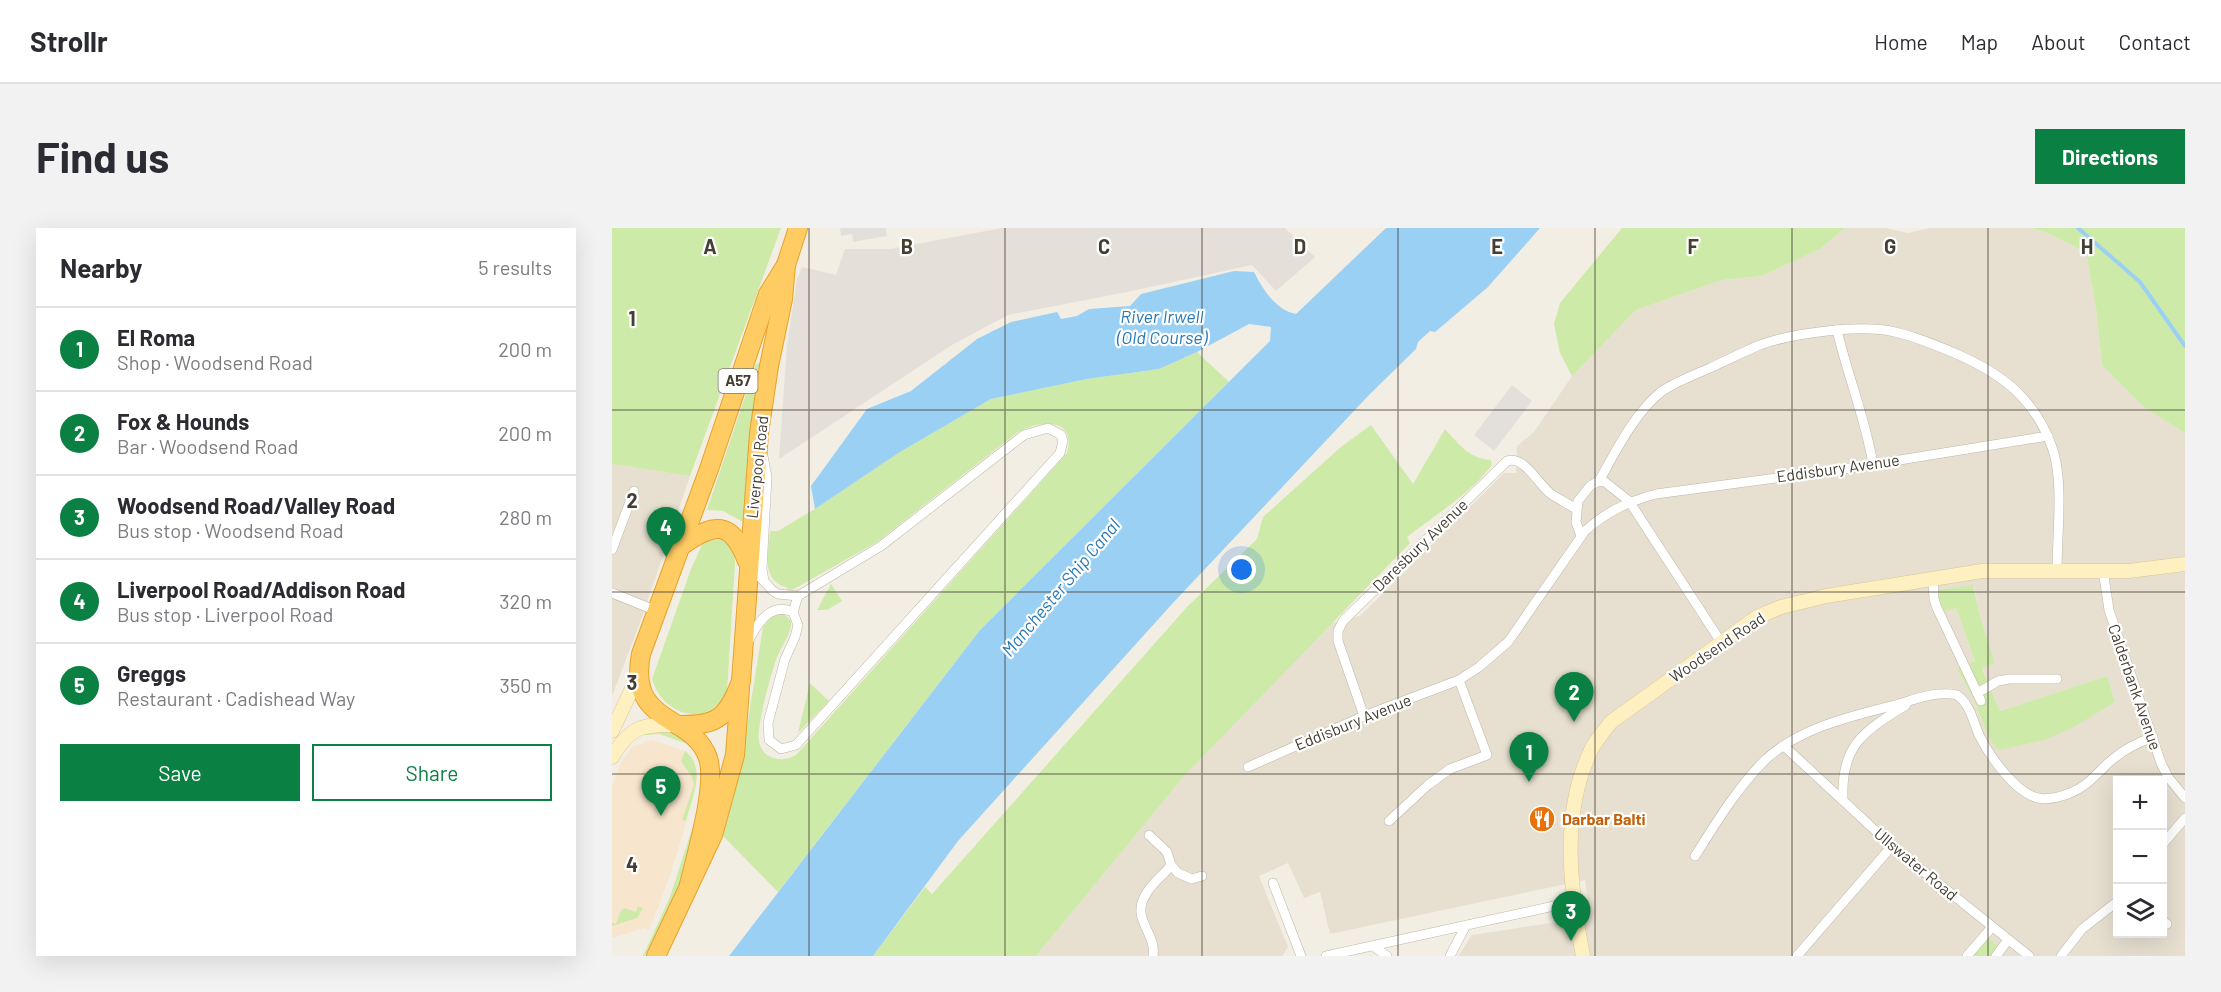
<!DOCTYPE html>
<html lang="en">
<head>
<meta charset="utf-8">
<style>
  body { margin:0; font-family:Barlow,sans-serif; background:#f2f2f3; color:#2b2b33 }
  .controls { position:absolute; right:18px; bottom:18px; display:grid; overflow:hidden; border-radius:0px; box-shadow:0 6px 24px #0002 }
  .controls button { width:54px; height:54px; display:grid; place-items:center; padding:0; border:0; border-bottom:2px solid #e1e1e2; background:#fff; color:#2b2b33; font:30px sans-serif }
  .you { position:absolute; left:630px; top:342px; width:21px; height:21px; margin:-15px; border:4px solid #fff; border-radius:50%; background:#1a73e8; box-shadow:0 0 0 9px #1a73e833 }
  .badge { display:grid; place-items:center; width:39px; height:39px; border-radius:50%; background:#0b8043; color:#fff; font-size:20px; font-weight:700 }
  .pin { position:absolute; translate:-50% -50px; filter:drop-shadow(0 2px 3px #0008) }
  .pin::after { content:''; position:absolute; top:32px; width:21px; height:18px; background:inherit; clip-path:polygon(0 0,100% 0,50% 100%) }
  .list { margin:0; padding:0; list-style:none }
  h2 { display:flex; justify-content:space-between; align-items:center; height:78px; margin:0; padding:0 24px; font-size:26px }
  h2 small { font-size:20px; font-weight:400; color:#7c7c81 }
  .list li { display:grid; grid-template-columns:39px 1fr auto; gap:18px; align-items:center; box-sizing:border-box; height:84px; padding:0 24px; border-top:2px solid #e1e1e2 }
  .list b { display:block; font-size:22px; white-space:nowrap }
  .list p { margin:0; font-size:20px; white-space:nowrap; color:#7c7c81 }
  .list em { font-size:20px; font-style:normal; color:#7c7c81 }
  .actions { display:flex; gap:12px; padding:18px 24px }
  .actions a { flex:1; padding:14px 0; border:2px solid #0b8043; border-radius:0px; text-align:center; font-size:21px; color:#0b8043 }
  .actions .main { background:#0b8043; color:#fff }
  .icon { flex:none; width:33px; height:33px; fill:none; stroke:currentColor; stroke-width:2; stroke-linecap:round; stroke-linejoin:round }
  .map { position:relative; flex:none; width:1573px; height:728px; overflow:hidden; border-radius:0px }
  header { display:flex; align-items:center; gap:36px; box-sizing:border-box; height:84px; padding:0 30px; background:#fff; border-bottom:2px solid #e1e1e2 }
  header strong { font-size:28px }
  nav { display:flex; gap:33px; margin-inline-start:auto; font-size:21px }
  .intro { display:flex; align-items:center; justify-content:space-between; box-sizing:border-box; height:144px; padding:0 36px }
  h1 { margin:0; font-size:42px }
  .button { padding:15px 27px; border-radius:0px; background:#0b8043; color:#fff; font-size:21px; font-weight:700 }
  main { display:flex; gap:36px; padding:0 36px }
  aside { flex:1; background:#fff; border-radius:0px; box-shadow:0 6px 24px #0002 }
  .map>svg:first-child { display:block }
</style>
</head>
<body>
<header>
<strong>Strollr</strong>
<nav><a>Home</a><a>Map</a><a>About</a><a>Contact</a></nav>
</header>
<div class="intro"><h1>Find us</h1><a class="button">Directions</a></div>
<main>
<aside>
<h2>Nearby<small>5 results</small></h2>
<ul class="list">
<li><span class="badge">1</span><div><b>El Roma</b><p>Shop · Woodsend Road</p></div><em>200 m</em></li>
<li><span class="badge">2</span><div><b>Fox &amp; Hounds</b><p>Bar · Woodsend Road</p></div><em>200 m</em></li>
<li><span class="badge">3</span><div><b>Woodsend Road/Valley Road</b><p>Bus stop · Woodsend Road</p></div><em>280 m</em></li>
<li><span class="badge">4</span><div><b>Liverpool Road/Addison Road</b><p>Bus stop · Liverpool Road</p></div><em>320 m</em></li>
<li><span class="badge">5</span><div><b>Greggs</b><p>Restaurant · Cadishead Way</p></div><em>350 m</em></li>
</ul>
<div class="actions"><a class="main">Save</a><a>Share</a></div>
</aside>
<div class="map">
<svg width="1573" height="728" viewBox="0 0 1573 728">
  <rect width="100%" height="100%" fill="#f3eee3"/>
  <g fill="#e7e0d1" fill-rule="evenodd">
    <path d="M1233 0H1273L1296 5 1318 0H1419L1433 4 1474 24 1484 80 1490 137 1533 180 1573 205V728H1379L1386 719 1361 728H846L860 707 978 689 973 652 718 706 708 664 692 670 676 635 647 648 676 719 670 728H424L573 547 717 396 748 388 892 245H904L905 218 922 204 960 148 1024 82 1110 52 1150 48 1208 21ZM1362 358 1368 388 1383 435 1370 439 1388 483 1495 448 1503 474 1378 512 1360 468 1345 441 1363 433 1344 380ZM1506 552H1550V706H1506Z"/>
    <path d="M0 236 78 248 29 392 0 468Z"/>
  </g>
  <path fill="#f7e5cd" d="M40 512 73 523 82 532 85 546 71 606 56 653 37 702 32 700 0 710V559L9 535 20 519Z"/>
  <path fill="#e5dfd9" d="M390 0H673L703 29 664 63 640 37 520 63 396 87 340 117 167 231 175 117 185 51 190 39 224 47 233 21H278Z"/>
  <g fill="#cdeaa9">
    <path d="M0 0H169L78 248 0 236Z"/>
    <path d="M1010 0H1233L1208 21 1150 48 1110 52 1024 82 960 148 948 125 942 96 948 75Z"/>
    <path d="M1419 0H1573V205L1533 180 1490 137 1484 80 1474 24 1433 4Z"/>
    <path d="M585 124 617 154 368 402 166 664 108 605 132 517 151 399C157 391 161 386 172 386L179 393C180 405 171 416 166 427 160 441 144 500 147 513 148 519 152 526 157 528 166 533 175 532 184 527L455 225C465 188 427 193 406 204L265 314 182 361 176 363 174 359C148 351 157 325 158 303H166L203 281 288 224 379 171 475 151 547 141Z"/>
    <path d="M148 135 149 142 141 178 133 295 111 283 95 282 144 136Z"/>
    <path d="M759 197 801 256 833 201C848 217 856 230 879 232L880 237C858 266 823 287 795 309L798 315 573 547 424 728H261L313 659 320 666 575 379 645 311 651 289 730 218Z"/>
    <path d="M103 309C119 313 122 318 123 335L115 464C96 502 50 487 40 451L79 341 91 315Z"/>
    <path d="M219 356 230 373 215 382H205Z"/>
    <path d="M1361 357 1368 388 1383 435 1370 440 1388 483 1495 448 1503 474 1462 499 1432 512 1387 522 1378 512 1360 468 1345 441 1363 433 1344 380 1326 385 1320 363Z"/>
    <path d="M198 455 217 473 186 505Z"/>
    <path d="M46 501 79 512 96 537C90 568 84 599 76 629 67 664 50 697 33 728H31L58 669 83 592 92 537 79 517 47 506 34 507 31 502Z"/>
    <path d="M73 523C95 540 80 570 74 593L70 592 82 557 80 549 69 533Z"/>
    <path d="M26 678 31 680 25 690 0 698V695L4 696 8 684 12 680 24 684Z"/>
    <path d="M1376 710 1387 719 1379 728H1361Z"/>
  </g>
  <g fill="#e3e0dc">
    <path d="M228 0H274L275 8 241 14 240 6 229 8Z"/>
    <path d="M900 157 920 173 882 223 862 207Z"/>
  </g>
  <path fill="#9bd0f5" d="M774 0H928L876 59 823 104 818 103 806 114 804 121 757 167 560 376 346 613 261 728H117L368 402 658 113 659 99 637 96 585 124 547 141 475 151 379 171 288 224 203 281 199 258 255 181 299 163 365 111 399 94 445 84 449 91 465 88 477 81 518 78 529 66 622 43 642 44C651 62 664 82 684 86Z"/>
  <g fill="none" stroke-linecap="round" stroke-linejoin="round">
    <path stroke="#9bd0f5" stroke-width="4" d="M1466 0 1528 54 1573 118"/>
    <defs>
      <g id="street">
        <path d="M1225 102C1236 149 1253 189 1261 236"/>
        <path d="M151 228 155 249 150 341 152 353"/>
        <path d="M987 253C1003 225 1023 184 1049 164 1063 154 1082 147 1098 140 1115 132 1131 124 1148 117 1181 105 1248 96 1283 104 1305 109 1326 118 1347 127 1392 147 1423 172 1440 219 1452 251 1445 307 1445 342"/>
        <path d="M969 308 964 294 966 273 978 258 987 253 993 254 1017 273 1109 414"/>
        <path d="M0 322 22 263"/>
        <path d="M138 338 160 362 166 366 186 368 269 318 412 207 436 200 449 207 451 213 448 225 184 517 169 521 157 512 156 495 173 431 183 409 186 397 181 384 186 368"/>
        <path d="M1491 342 1497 382 1549 535 1556 549 1573 570"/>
        <path d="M1321 351 1322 371 1325 380 1369 473"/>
        <path d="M0 365 45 383"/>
        <path d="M137 412C146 394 159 374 181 384"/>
        <path d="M1365 465 1386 453 1397 451H1445"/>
        <path d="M752 488 726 413V403L731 393 895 233C912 227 926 256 939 266 947 271 956 276 964 281"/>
        <path d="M1172 518 1280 618 1417 728"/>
        <path d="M636 539 752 488 847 452 867 439 896 414 973 303C994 284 1015 274 1044 266L1232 241 1436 208"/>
        <path d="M1231 570C1229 517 1252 503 1294 477"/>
        <path d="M777 593 816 557 838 541 875 527 847 452"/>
        <path d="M537 607 555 624 559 637 566 645 580 651 590 648"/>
        <path d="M1550 617 1573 590"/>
        <path d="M1083 628C1104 595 1125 560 1153 532 1187 500 1239 488 1283 477 1301 472 1326 462 1345 467 1358 476 1361 493 1367 507 1377 527 1403 565 1426 570 1436 572 1448 569 1458 565 1477 558 1486 543 1501 531 1513 521 1527 514 1541 509"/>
        <path d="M661 655 689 728"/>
        <path d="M1550 692 1555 696"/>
        <path d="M761 718 775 728"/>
        <path d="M541 728C545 705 518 691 534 666 540 655 551 648 559 637"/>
        <path d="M714 728 960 674"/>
        <path d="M838 728 853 699"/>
        <path d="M1185 728 1280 618"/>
        <path d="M1355 728 1380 699"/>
        <path d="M1384 728 1396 712"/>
        <path d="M1449 728 1470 701 1506 673"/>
      </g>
      <g id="secondary">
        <path d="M0 503 26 448"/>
        <path d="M0 529C19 498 30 496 65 497"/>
        <path d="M971 728C958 660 948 585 980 520 985 511 993 502 999 494L1145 389 1169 379 1214 368 1370 343H1517L1573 336"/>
      </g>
      <g id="highway">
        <path d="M69 318C103 294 119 292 135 333"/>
        <path d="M65 497C104 498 115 491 129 453L147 205 157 138 171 71 174 37 186 0"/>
        <path d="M77 657C84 627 105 557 96 530 81 485 15 498 29 426L97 241 156 66 174 37"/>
        <path d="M44 728 101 607 123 527 128 461"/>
      </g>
    </defs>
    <use href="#street" stroke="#bfb6a6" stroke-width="10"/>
    <use href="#secondary" stroke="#dac692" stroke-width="15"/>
    <use href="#highway" stroke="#e7a229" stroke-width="20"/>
    <use href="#street" stroke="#fff" stroke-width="9"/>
    <use href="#secondary" stroke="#fff0c2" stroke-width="14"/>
    <use href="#highway" stroke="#ffcc63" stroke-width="18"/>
  </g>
  <path fill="none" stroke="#453e33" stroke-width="1.5" stroke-opacity="0.55" d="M197 0V728M393 0V728M590 0V728M786 0V728M983 0V728M1180 0V728M1376 0V728M0 182H1573M0 364H1573M0 546H1573"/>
  <defs>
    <symbol id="restaurant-disc" viewBox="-11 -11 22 22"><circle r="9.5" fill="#e8710a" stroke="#fff"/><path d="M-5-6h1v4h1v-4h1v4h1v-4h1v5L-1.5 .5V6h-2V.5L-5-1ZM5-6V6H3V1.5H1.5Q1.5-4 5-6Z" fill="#fff"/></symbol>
  </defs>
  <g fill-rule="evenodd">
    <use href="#restaurant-disc" x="915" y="576" width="30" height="30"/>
  </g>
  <g text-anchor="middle" stroke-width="4.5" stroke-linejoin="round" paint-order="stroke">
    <rect fill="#fff" stroke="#7d7870" stroke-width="1.5" x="106.5" y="141" width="39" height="24" rx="4.5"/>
    <g font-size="15" font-weight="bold" fill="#453e33">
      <text x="126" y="158">A57</text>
    </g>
    <g font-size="16" fill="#453e33" stroke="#fff">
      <text transform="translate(145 239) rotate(-84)" y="6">Liverpool Road</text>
      <text transform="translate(1226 240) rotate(-8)" y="6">Eddisbury Avenue</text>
      <text transform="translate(808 317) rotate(-44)" y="6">Daresbury Avenue</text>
      <text transform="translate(1105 419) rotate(-34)" y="6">Woodsend Road</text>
      <text transform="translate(1523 459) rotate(71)" y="6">Calderbank Avenue</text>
      <text transform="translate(741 494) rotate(-22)" y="6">Eddisbury Avenue</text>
      <text transform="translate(1304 636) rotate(40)" y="6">Ullswater Road</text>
    </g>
    <g font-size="16" font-weight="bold" fill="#c56008" stroke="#fff" text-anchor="start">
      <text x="950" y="597">Darbar Balti</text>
    </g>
    <g font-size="18" font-style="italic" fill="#2679b7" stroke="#fff">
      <text x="550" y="95">River Irwell<tspan x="550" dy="21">(Old Course)</tspan></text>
      <text transform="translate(449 360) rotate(-50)" y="6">Manchester Ship Canal</text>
    </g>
  </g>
  <g font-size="20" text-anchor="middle" font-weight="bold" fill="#453e33" stroke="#fff" stroke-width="4.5" stroke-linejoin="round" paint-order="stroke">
    <text x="98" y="26">A</text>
    <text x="295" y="26">B</text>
    <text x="492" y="26">C</text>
    <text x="688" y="26">D</text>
    <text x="885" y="26">E</text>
    <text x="1081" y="26">F</text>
    <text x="1278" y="26">G</text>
    <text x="1475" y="26">H</text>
    <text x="20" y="98">1</text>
    <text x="20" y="280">2</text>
    <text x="20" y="462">3</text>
    <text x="20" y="644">4</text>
  </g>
</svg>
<div class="controls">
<button>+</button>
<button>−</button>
<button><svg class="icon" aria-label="layers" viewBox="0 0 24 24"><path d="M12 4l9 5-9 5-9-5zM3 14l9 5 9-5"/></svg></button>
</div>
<div class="you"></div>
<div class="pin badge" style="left:917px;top:554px">1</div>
<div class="pin badge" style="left:962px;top:494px">2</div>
<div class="pin badge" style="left:959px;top:713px">3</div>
<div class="pin badge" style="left:54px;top:329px">4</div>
<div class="pin badge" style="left:49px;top:588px">5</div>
</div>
</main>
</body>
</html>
